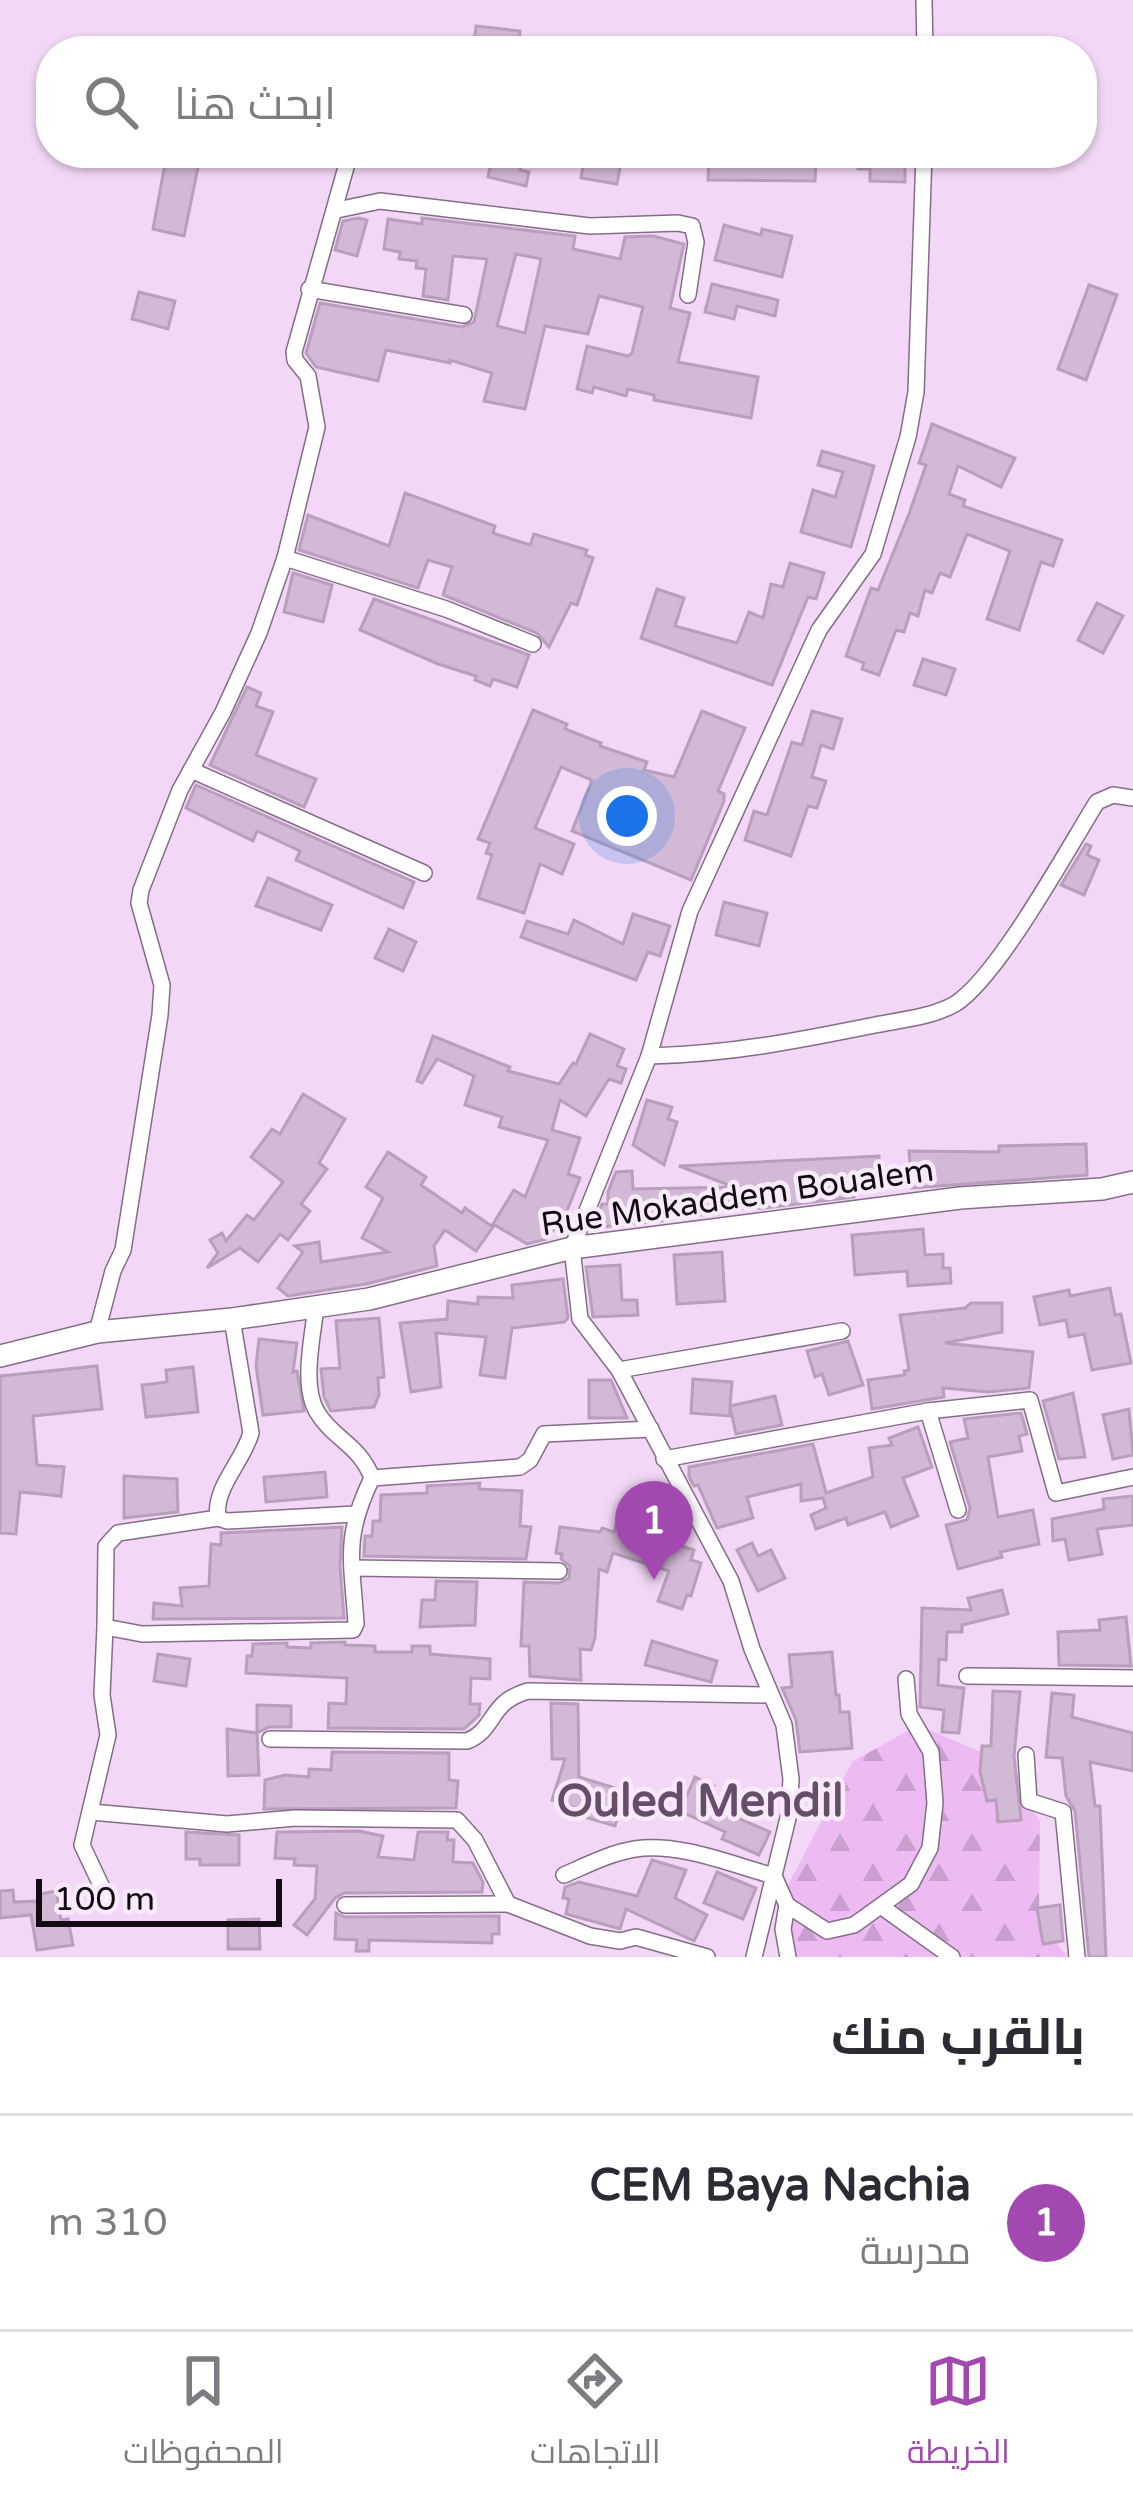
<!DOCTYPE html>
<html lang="ar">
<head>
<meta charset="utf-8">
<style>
  body { margin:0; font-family:"Varela Round",Cairo,sans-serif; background:#f2f2f3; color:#2b2b33; direction:rtl }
  .scale { position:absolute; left:36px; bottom:30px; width:246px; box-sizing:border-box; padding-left:12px; border:6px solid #130a14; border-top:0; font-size:33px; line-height:42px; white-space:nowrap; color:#130a14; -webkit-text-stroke:9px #f9eafb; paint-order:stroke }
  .you { position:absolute; left:627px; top:816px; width:42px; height:42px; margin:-30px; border:9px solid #fff; border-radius:50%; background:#1a73e8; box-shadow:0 0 0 18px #1a73e833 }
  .badge { display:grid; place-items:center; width:78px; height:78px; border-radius:50%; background:#a347b1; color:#fff; font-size:39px; font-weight:700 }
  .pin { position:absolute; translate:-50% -99px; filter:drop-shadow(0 3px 6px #0008) }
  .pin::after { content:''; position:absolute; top:63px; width:42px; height:36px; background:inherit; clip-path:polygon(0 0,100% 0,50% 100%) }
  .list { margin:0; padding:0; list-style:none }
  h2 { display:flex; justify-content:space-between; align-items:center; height:156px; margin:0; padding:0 48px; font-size:51px }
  h2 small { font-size:39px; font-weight:400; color:#7c7c81 }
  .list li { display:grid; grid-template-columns:78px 1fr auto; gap:36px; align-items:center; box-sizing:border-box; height:216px; padding:0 48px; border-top:3px solid #e1e1e2 }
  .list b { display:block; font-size:45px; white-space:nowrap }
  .list p { margin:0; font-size:39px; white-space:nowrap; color:#7c7c81 }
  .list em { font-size:39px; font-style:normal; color:#7c7c81 }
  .icon { flex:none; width:66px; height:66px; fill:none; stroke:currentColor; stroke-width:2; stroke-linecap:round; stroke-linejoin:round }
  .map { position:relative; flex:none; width:1133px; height:1957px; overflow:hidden; direction:ltr }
  .search { position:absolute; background:#fff; box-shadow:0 3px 9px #0004; left:36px; right:36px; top:36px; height:132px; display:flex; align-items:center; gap:30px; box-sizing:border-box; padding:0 42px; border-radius:48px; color:#7c7c81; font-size:45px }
  .sheet { height:372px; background:#fff }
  nav { display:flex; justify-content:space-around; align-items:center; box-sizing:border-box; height:168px; border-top:3px solid #e1e1e2; background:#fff; font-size:33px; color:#7c7c81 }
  nav a { display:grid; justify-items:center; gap:6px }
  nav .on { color:#a347b1 }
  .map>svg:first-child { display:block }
</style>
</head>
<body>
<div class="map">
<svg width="1133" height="1957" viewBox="0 0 1133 1957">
  <defs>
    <pattern id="forest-firs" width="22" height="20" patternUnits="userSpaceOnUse" patternTransform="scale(3)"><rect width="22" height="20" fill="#edbaf4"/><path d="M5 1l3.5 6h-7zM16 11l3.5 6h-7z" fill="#ca9fd0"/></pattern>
  </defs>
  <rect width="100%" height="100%" fill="#f2d8f6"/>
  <path fill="url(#forest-firs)" d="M918 1725 990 1756 1040 1821 1039 1923 1068 1957H781L779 1903 852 1762Z"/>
  <g fill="#d2b9d5" stroke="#b89fbb" stroke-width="3" fill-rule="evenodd">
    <path d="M476 26 520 31 518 51H473Z"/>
    <path d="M167 153H201L184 236 153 229Z"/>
    <path d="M493 153 523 155 520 170 529 172 526 186 488 177Z"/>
    <path d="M585 153 622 157 617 184 581 178Z"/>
    <path d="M859 153H905V182L870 181V169H858Z"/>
    <path d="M709 154 816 159 815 181 708 180Z"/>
    <path d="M358 218 367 220 357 256 335 250 343 221Z"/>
    <path d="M422 218 575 236 573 249 620 259 625 237 653 236 684 244 670 308 690 313 678 362 758 377 751 418 654 400V395L628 389 626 396 594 387 592 393 577 389 587 346 628 356 632 353 643 307 599 296 588 334 545 326 525 409 484 401 492 373 450 360V363L386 350 378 381 316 367 306 353 320 303 462 327 474 322 487 259 453 256 448 300 423 296 426 269 416 268 417 261 399 259 400 252 384 249 388 219 422 224ZM516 254 541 259 525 333 497 326Z"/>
    <path d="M724 225 761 235 762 229 792 236 782 277 715 260Z"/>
    <path d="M712 284 778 300 775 316 737 306 734 319 705 312Z"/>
    <path d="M1089 285 1117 295 1086 380 1058 369Z"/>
    <path d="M139 292 175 301 168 329 132 319Z"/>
    <path d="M932 424 1015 458 1001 487 958 466 949 494 965 500 963 506 1062 540 1053 566 1041 562 1019 630 987 619 1010 551 967 534 950 577 940 573 932 593 925 590 918 616 910 613 904 632 896 630 879 675 862 669 864 663 846 656 871 588 878 590 909 514 926 465 919 463Z"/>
    <path d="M822 451 874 466 851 547 801 532 813 490 835 497 843 472 818 465Z"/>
    <path d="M405 493 495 526 493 533 530 545 534 534 587 550 585 555 593 558 577 605 571 603 549 647 537 633 443 595 452 567 428 560 418 588 299 550 308 515 389 546Z"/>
    <path d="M790 563 824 573 816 599 808 597 772 685 641 638 657 589 684 598 675 626 737 643 749 612 763 618 771 584 783 587Z"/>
    <path d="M293 573 332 585 323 622 284 612Z"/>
    <path d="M374 599 529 655 517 687 493 679 490 686 475 680 476 676 438 664 360 630Z"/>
    <path d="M1097 603 1123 616 1103 653 1078 640Z"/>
    <path d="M923 659 955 669 946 695 914 685Z"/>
    <path d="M247 687 261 693 256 706 273 712 256 755 316 779 304 807 210 765Z"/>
    <path d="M533 710 567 724 565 729 601 743 600 746 647 762 644 770 674 777 702 711 745 728 718 791 724 794V801L691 880 572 831 592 780 561 767 535 828 574 844 562 874 540 864 524 913 478 898 492 855 486 853 490 843 478 839Z"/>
    <path d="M812 711 842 719 833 749 821 745 812 777 826 781 817 808 808 806 791 856 745 840 754 811 767 815 792 742 802 745Z"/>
    <path d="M196 785 414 882 403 908 296 860 300 851 257 831 253 841 186 808Z"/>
    <path d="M1086 844 1091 846 1087 855 1099 860 1084 895 1061 885Z"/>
    <path d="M268 878 332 905 321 930 256 906Z"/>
    <path d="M724 902 767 913 759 946 716 935Z"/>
    <path d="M633 914 670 926 660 956 648 952 636 980 521 937 527 921 568 934 574 920 623 944Z"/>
    <path d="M389 929 416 942 403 971 375 958Z"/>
    <path d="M590 1034 624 1049 617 1066 626 1069 621 1083 609 1079 586 1116 560 1100 552 1130 580 1138 568 1174 580 1178 567 1211 547 1239 527 1244 493 1224 514 1190 525 1197 548 1140 499 1127 502 1117 465 1105 474 1076 437 1059 422 1083 417 1081 433 1036 510 1067 508 1071 559 1084 573 1063 576 1064Z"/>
    <path d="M303 1094 345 1119 319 1163 327 1169 301 1204 310 1211 288 1240 280 1234 258 1262 240 1248 207 1268 218 1253 210 1240 222 1233 226 1241 247 1215 254 1220 283 1182 251 1157 272 1129 280 1134Z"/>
    <path d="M647 1100 672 1107 668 1119 677 1122 664 1165 633 1145Z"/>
    <path d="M1086 1144 1087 1175 912 1188 909 1151 999 1152V1146Z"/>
    <path d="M388 1152 426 1177 421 1185 462 1213 465 1208 493 1227 476 1251 445 1230 434 1246 437 1266 366 1284 288 1296 278 1288 303 1252 295 1246 319 1242 321 1262 388 1252 362 1238 383 1198 366 1187Z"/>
    <path d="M879 1156 880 1172H874L875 1185 853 1186 854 1197 764 1208 718 1209V1214L670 1216V1220L600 1227V1210L602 1204H608V1192L616 1172 632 1171 633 1189 734 1187 679 1166Z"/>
    <path d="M923 1229 925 1255 943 1254V1268H950L951 1283 908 1286 907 1271 855 1275 852 1235Z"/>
    <path d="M722 1252 725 1301 677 1304 674 1255Z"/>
    <path d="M620 1265 622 1300H637L638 1315 593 1317 586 1267Z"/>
    <path d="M563 1279 568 1318 564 1322 512 1328 505 1378 480 1375 486 1337 436 1333 441 1387 411 1392 400 1323 447 1319 448 1301 478 1304V1297L513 1298 512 1285Z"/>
    <path d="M1110 1288 1115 1315 1121 1314 1131 1363 1092 1370 1084 1334 1069 1337 1066 1320 1040 1325 1034 1297 1069 1290 1070 1296Z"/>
    <path d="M971 1303H1002V1332L945 1343 1033 1352 1029 1388 988 1392 943 1388 944 1397 872 1409 868 1380 905 1375 904 1371 909 1370 900 1315 965 1308Z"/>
    <path d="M379 1318 384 1377 378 1378 379 1395 374 1407 331 1411 324 1397 321 1369 340 1368 336 1321Z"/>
    <path d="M259 1339 297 1343 293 1372 297 1371 304 1411 263 1415 256 1366Z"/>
    <path d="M848 1341 863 1385 829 1395 822 1374 815 1377 807 1351Z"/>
    <path d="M97 1366 102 1409 33 1416 37 1465 64 1467 61 1496 20 1492 16 1534 0 1533V1376Z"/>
    <path d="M193 1367 198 1412 146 1417 142 1385 167 1382 166 1370Z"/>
    <path d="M693 1379 732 1382 730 1406 775 1396 782 1425 736 1434 730 1407V1416L691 1413Z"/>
    <path d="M589 1380H611L627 1418H589Z"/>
    <path d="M1073 1393 1085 1457 1059 1459 1043 1401Z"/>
    <path d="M1129 1409 1133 1455 1113 1459 1103 1415Z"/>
    <path d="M1021 1413 1027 1434 1019 1436 1022 1451 988 1457 998 1517 1033 1510 1039 1544 1000 1552 1002 1557 958 1569 946 1525 967 1520 970 1508 950 1442 968 1438 964 1419Z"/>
    <path d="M918 1427 932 1467 903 1478 918 1516 891 1527 885 1512 848 1525 846 1518 816 1529 811 1515 826 1508 823 1498 801 1501V1484L747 1497 753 1518 717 1528 698 1485 694 1486 689 1477V1467L813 1444 826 1493 873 1477 869 1448 892 1445 889 1438Z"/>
    <path d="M325 1472 327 1497 266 1502 264 1477Z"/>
    <path d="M124 1476 177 1479 178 1512 124 1518Z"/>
    <path d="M480 1483 479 1489 522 1491 520 1526 531 1527 526 1559 364 1556 365 1536H372L373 1521H380L381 1495 427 1493V1486Z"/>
    <path d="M1133 1496V1525L1097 1529 1102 1554 1069 1560 1065 1539 1053 1541 1052 1519 1104 1509 1103 1499Z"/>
    <path d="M620 1512 663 1525 658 1539 694 1550 691 1560 701 1563 691 1596 687 1595 682 1609 658 1601 669 1571 613 1553 607 1572 599 1569 595 1638 591 1650 580 1649 581 1680 530 1676 529 1646H521L524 1582 559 1583 569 1578 570 1566 561 1559 562 1554 556 1553 560 1527 600 1532 602 1528 614 1532Z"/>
    <path d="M342 1527 340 1566 344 1618 153 1619 154 1603 182 1606 180 1588 209 1586 211 1544 221 1545V1533Z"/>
    <path d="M752 1543 758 1556 771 1550 785 1578 758 1591 737 1550Z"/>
    <path d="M436 1581 477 1582 475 1625 420 1627 422 1600H435Z"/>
    <path d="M1002 1590 1008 1614 962 1625V1632H947L946 1660 939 1659 938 1685 964 1688 959 1733 942 1732 944 1710 920 1707 922 1608 971 1610 968 1598Z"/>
    <path d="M1126 1617 1131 1666 1059 1665 1058 1632 1100 1630 1099 1620Z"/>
    <path d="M652 1641 717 1661 711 1682 645 1665Z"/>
    <path d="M345 1642V1645L375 1646V1652H412V1646H430V1654L490 1659V1679L471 1678 470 1704H480L479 1715 464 1729 328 1728 329 1703 346 1704 347 1678 246 1673 247 1656H252L253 1644 287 1643V1647L311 1648V1643Z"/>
    <path d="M832 1652 836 1695H839L840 1712H849L852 1748 800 1752 796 1720 782 1688 792 1687 789 1655Z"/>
    <path d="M158 1654 190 1659 186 1686 154 1681Z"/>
    <path d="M993 1691 1020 1692 1014 1756 1021 1820 998 1822 996 1800 987 1801 980 1772 982 1746H991Z"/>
    <path d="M1052 1693 1074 1695 1072 1717 1133 1733V1771L1090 1762 1095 1806H1100L1106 1957H1089L1075 1811 1066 1796 1062 1758 1046 1757Z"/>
    <path d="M551 1703 578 1704 579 1777 625 1791 615 1826 574 1814 576 1808 552 1800 565 1759H552Z"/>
    <path d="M257 1705 291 1706V1727H269L257 1733 259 1775 228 1776 227 1729 257 1733Z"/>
    <path d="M332 1752 449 1753V1780L458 1781 456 1808 264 1809 265 1780 285 1775 309 1777V1769L331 1770Z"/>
    <path d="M695 1777 714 1786 708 1799 722 1806 720 1810 770 1832 759 1855 722 1839 725 1832 680 1811Z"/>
    <path d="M359 1831 383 1836 378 1857 414 1860 418 1832H448L447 1840H454L453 1862 473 1863 483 1882 482 1892 344 1893 335 1898 307 1935 294 1925 315 1899 317 1866 294 1865 295 1859 275 1858 277 1832Z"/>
    <path d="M186 1832 239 1835V1865H200V1859H186Z"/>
    <path d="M652 1860 686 1870 675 1898 707 1915 694 1941 626 1909 620 1929 566 1914 569 1899 563 1898 565 1887 579 1882 637 1896Z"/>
    <path d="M717 1872 756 1888 743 1919 704 1903Z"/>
    <path d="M13 1890 14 1902 41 1901 40 1894 56 1891 61 1920 68 1919 73 1945 37 1950 31 1915 0 1918V1891Z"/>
    <path d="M1060 1905 1063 1941 1043 1944 1037 1908Z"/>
    <path d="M336 1913 345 1917 499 1916V1934H492V1943L369 1940V1951H356L357 1940 335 1939Z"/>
    <path d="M259 1919 260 1949H228V1920Z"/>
  </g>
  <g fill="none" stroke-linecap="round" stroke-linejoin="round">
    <defs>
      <g id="street">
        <path d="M924 0 925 51"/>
        <path d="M337 210 380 201 590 226 678 223 692 226 696 242 688 295"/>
        <path d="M309 289 464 315"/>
        <path d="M285 558 446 609 533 644"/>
        <path d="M191 770 424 873"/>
        <path d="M649 1056C730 1054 796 1041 875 1025 901 1020 932 1017 955 1004 998 977 1067 850 1097 802L1113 795 1133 798"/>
        <path d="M232 1319 251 1433C243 1462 213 1488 218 1518L227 1521 355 1514"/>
        <path d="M97 1332 113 1271 123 1250 160 1015 162 985 139 903 141 890 180 790 223 712 259 633 285 558 317 427 308 376 295 360 294 352 350 153"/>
        <path d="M619 1370 842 1331"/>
        <path d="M928 1411 958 1510"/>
        <path d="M664 1459 928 1411 1030 1400 1056 1493 1133 1477"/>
        <path d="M372 1478 520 1467 530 1460 544 1434 651 1429"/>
        <path d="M218 1518 118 1533 106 1546 105 1627 142 1634 353 1630 356 1624C352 1560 343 1538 372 1478 360 1445 333 1439 317 1412 301 1385 313 1336 316 1306"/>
        <path d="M352 1568 559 1571"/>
        <path d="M105 1627 102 1695 108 1735 82 1845 108 1900"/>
        <path d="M967 1676 1133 1678"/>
        <path d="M270 1739 467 1741C496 1730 488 1702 528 1691L771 1695"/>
        <path d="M1026 1755 1029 1801 1063 1812 1077 1957"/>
        <path d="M91 1812 227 1824 295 1818 457 1820 475 1840 508 1904 590 1936 620 1941 636 1937 707 1957"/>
        <path d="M564 1875C587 1865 610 1853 635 1849 679 1842 733 1865 774 1876L787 1905 827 1931 854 1925 911 1884 930 1848 935 1803 931 1752 909 1714 906 1679"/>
        <path d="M345 1905 508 1904"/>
        <path d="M787 1905 783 1929 788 1957"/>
        <path d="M882 1907 952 1957"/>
        <path d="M754 1957 789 1814 791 1779 784 1725 752 1649 731 1581 619 1370 580 1319 572 1248 649 1056 690 911 819 630 873 554 908 437 916 392 924 153"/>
      </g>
      <path id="secondary" d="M0 1356 97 1332 232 1319 369 1299 572 1248 960 1198 1102 1189 1133 1182"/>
    </defs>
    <use href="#street" stroke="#846d87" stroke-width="18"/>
    <use href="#secondary" stroke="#846d87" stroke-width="24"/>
    <use href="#street" stroke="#fff" stroke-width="15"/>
    <use href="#secondary" stroke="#fff" stroke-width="21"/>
  </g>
  <g text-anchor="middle" stroke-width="9" stroke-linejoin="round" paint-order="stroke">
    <g font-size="33" fill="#130a14" stroke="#f9eafb">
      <text transform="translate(737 1196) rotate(-8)" y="12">Rue Mokaddem Boualem</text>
    </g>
    <g font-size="45" font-weight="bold" fill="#654f68" stroke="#f9eafb">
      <text x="700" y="1816">Ouled Mendil</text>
    </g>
  </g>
</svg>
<div class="scale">100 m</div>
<div class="you"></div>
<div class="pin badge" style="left:654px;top:1580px">1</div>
<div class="search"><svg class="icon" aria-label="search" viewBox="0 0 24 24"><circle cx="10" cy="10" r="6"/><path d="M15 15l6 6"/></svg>ابحث هنا</div>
</div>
<section class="sheet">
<h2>بالقرب منك<small></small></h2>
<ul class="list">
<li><span class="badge">1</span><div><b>CEM Baya Nachia</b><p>مدرسة</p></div><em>310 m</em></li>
</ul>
</section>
<nav>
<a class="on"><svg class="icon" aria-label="map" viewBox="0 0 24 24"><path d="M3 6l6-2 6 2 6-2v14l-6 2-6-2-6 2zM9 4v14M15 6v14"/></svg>الخريطة</a>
<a><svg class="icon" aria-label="directions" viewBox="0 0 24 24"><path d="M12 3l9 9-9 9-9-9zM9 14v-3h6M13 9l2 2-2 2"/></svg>الاتجاهات</a>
<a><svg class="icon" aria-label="saved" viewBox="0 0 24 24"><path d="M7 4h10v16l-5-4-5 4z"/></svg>المحفوظات</a>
</nav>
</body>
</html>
